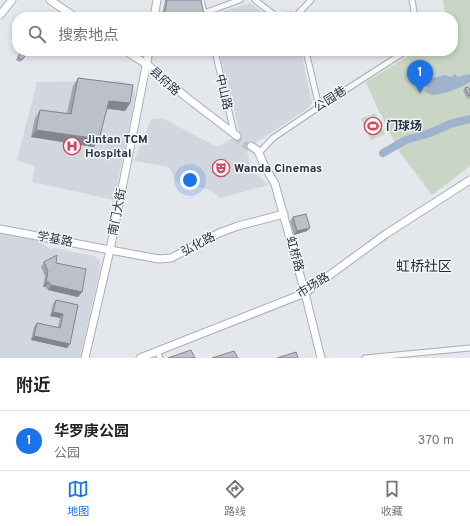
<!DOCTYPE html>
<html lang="zh">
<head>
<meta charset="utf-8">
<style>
  body { margin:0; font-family:Overpass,"Noto Sans SC",sans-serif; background:#f6f6f6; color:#222 }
  .you { position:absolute; left:190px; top:180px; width:14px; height:14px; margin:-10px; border:3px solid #fff; border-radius:50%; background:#1a73e8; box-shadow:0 0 0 6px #1a73e833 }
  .badge { display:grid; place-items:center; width:26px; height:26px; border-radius:50%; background:#1a73e8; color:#fff; font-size:13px; font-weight:700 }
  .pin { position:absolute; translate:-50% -33px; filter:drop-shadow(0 1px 2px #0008) }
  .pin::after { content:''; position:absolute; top:21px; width:14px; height:12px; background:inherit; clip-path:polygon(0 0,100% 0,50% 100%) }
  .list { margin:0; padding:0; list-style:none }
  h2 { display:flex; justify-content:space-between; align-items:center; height:52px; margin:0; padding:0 16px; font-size:17px }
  h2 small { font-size:13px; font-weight:400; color:#767676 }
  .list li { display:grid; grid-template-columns:26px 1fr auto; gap:12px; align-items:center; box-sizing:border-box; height:60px; padding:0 16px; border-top:1px solid #e0e0e0 }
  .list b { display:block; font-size:15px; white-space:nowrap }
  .list p { margin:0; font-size:13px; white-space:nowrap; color:#767676 }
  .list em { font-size:13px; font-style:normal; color:#767676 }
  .icon { flex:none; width:22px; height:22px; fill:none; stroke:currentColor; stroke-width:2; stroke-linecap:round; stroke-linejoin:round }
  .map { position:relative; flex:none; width:470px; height:358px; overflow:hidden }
  .search { position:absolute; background:#fff; box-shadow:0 2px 6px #0003; left:12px; right:12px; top:12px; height:44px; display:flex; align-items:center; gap:10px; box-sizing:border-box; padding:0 14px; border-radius:16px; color:#767676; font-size:15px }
  .sheet { height:112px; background:#fff }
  nav { display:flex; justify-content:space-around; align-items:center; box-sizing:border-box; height:56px; border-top:1px solid #e0e0e0; background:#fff; font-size:11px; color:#767676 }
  nav a { display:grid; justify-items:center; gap:2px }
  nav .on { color:#1a73e8 }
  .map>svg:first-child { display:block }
</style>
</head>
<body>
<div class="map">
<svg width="470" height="358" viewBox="0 0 470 358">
  <rect width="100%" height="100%" fill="#e4e7ec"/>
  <g fill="#d2d6de">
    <path d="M250 3 269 17H211V15Z"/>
    <path d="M219 51H301L312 103 307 109 252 145 248 150 247 153 251 168 268 185 221 198 208 189 177 182 169 167 134 161 151 119 162 118 217 147 236 136 239 131Z"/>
    <path d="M122 81 130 84 134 90 135 98 114 200 32 182 35 166 17 160 37 82Z"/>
    <path d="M0 233 40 241 51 250 54 248 94 256 99 260 101 264 100 270 80 358H0Z"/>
  </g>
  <g fill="#c9d6c5">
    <path d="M443 0H470V166L432 195 399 151 376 105 366 82 416 51H453V17H446Z"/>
    <path d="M375 113 385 134 371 140 361 119Z"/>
  </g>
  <path fill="#9fb4cc" d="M455 74H456L457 77 470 74V82C463 87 439 96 431 95 430 95 427 92 425 92V89H427V87H425L421 81 445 75 451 77Z"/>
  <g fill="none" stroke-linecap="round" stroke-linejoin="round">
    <path stroke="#9fb4cc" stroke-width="8" d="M383 153 406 140 430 133 450 124 470 119"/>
    <path stroke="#bfc3cb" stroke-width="7" stroke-dasharray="7 3.5" stroke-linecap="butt" d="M235 137 250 148"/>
    <defs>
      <g id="street">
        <path d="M201 0 205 17"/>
        <path d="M255 0 276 16 291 15 295 17"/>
        <path d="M412 0 415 17"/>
        <path d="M204 13 240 0"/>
        <path d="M295 17 311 0"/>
        <path d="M215 51 234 133"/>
        <path d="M306 51 319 107"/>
        <path d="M259 153 273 138 319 107 406 51"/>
        <path d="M157 351 160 358"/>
        <path d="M365 358 470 348"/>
      </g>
      <g id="secondary">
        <path d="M50 0 75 17"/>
        <path d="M0 15 12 0"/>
        <path d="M154 17 157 0"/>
        <path d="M126 51 149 66 186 97 237 136"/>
        <path d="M251 146 258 151 264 165 275 184 305 293 321 358"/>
        <path d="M0 229 110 250 159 259 171 258 219 233 238 226 284 214"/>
        <path d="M85 358 110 250 149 51"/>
        <path d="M140 358 305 293 386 234 470 180"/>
      </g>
    </defs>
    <use href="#street" stroke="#a9aeb7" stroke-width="7"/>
    <use href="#secondary" stroke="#a9aeb7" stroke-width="9"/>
    <use href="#street" stroke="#f7f8fa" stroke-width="5"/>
    <use href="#secondary" stroke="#fff" stroke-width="7"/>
  </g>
  <g fill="#a1a5ae">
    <path d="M165 0H201L203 10 206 17H162Z"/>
    <path d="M20 53 23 59 20 62 16 60Z"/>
    <path d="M78 78 130 103 125 111 107 109 99 139 94 147 31 137 35 118 40 110 67 113 73 86Z"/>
    <path d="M465 88 470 98 468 99 463 91Z"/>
    <path d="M293 217 307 231 294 235 290 221Z"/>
    <path d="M44 262 56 263 82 292 78 297 48 290 45 287H43L45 276 41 267Z"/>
    <path d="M56 300 78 305 70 344 67 348 31 340 34 327 37 323 58 327 60 318 50 316 53 304Z"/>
  </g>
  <g fill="#83868d">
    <path d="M109 101 130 103 125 111 104 108Z"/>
    <path d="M36 130 99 139 94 147 31 137Z"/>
    <path d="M310 228 307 231 294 235 297 231Z"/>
    <path d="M46 282H49L45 287H43Z"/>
    <path d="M51 285 82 292 78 297 48 290Z"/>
    <path d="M53 312 63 314 60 318 50 316Z"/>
    <path d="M34 336 70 344 67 348 31 340Z"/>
  </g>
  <g fill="#bbc0ca" stroke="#83868d">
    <path d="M167 0H201L203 10 206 17H164Z"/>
    <path d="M20 53 25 56 22 60 18 57Z"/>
    <path d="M78 78 133 85 130 103 109 101 99 139 36 130 40 110 71 114Z"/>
    <path d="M468 87 470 90 469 96 465 88Z"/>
    <path d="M306 214 310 228 297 231 293 217Z"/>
    <path d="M57 255 56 263 86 269 82 292 51 285 49 282H46L48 271 44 262Z"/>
    <path d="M56 300 78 305 70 344 34 336 37 323 60 328 63 314 53 312Z"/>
    <path d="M191 350 195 358H168Z"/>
    <path d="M234 351 238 358H212Z"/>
    <path d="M296 352 298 358H277Z"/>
  </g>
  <defs>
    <symbol id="stadium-ring" viewBox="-11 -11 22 22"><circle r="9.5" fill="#f4f6f9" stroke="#d1495b" stroke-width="1.5"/><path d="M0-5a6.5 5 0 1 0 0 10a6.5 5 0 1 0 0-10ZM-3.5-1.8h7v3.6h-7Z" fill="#d1495b"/></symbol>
    <symbol id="hospital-ring" viewBox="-11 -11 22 22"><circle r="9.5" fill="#f4f6f9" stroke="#d1495b" stroke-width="1.5"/><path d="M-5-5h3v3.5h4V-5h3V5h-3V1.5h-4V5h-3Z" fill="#d1495b"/></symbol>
    <symbol id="theatre-ring" viewBox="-11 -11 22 22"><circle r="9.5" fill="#f4f6f9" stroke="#d1495b" stroke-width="1.5"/><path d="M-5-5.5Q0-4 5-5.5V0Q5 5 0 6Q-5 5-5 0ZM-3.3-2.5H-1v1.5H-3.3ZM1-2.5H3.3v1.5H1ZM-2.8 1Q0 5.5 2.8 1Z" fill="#d1495b"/></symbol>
  </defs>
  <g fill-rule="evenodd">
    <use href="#stadium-ring" x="363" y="116" width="20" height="20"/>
    <use href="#hospital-ring" x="62" y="136" width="20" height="20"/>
    <use href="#theatre-ring" x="211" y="158" width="20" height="20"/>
  </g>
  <g text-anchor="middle" stroke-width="3" stroke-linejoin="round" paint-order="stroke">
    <g font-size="12" fill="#2b3445" stroke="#f4f6f9">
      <text transform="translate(165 81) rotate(42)" y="4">县府路</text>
      <text transform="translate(224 92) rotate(77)" y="4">中山路</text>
      <text transform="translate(330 99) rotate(-33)" y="4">公园巷</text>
      <text transform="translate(117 212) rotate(-79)" y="4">南门大街</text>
      <text transform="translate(55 239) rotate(11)" y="4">学基路</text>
      <text transform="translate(198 244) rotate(-28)" y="4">弘化路</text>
      <text transform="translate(295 254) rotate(75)" y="4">虹桥路</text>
      <text transform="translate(313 285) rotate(-32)" y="4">市场路</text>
    </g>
    <g font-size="12" font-weight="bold" fill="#2b3445" stroke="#f4f6f9" text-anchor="start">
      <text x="386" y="130">门球场</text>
      <text x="85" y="143">Jintan TCM<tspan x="85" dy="14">Hospital</tspan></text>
      <text x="234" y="172">Wanda Cinemas</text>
    </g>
    <g font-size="14" fill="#1d2536" stroke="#f4f6f9">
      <text x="424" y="271">虹桥社区</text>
    </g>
  </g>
</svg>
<div class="you"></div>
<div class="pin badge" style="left:420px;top:93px">1</div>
<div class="search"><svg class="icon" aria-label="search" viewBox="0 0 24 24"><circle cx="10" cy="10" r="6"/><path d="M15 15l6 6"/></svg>搜索地点</div>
</div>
<section class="sheet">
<h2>附近<small></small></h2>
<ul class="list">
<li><span class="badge">1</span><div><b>华罗庚公园</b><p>公园</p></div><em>370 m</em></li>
</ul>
</section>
<nav>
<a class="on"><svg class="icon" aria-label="map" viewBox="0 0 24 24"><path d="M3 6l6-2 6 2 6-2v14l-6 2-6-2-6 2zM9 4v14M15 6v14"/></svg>地图</a>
<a><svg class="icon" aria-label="directions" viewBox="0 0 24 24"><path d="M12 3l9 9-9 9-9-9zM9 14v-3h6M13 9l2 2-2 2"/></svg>路线</a>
<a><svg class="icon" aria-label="saved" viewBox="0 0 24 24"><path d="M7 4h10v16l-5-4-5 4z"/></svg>收藏</a>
</nav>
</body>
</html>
